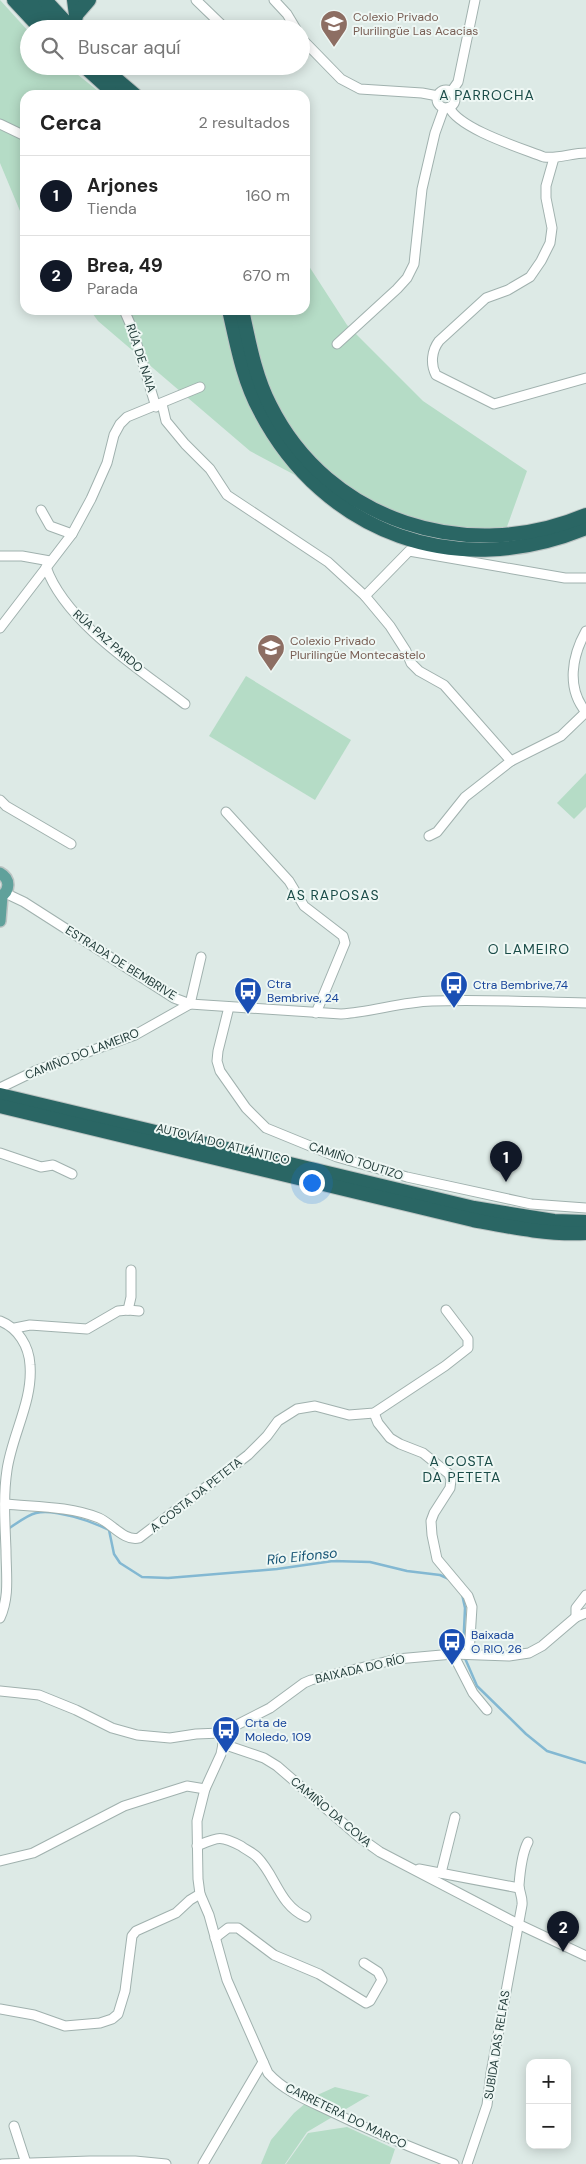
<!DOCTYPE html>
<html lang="es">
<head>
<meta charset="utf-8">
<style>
  body { margin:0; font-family:"DM Sans",sans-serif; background:#f2f2f2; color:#222 }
  .controls { position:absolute; right:15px; bottom:15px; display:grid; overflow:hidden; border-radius:10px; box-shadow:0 2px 12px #0003 }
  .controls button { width:45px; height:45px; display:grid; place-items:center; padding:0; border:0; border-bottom:1px solid #e0e0e0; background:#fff; color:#222; font:25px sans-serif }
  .you { position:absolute; left:311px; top:1182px; width:18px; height:18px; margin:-12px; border:4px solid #fff; border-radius:50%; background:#1a73e8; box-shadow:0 0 0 8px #1a73e833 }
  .badge { display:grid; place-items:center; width:32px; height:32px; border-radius:50%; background:#111827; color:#fff; font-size:16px; font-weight:700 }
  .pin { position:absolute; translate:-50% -41px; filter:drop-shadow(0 1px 2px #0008) }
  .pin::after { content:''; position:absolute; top:26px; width:18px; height:15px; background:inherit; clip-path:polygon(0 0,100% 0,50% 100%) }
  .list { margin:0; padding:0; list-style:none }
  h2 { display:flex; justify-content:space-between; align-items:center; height:65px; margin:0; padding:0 20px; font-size:21px }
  h2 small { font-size:16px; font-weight:400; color:#767676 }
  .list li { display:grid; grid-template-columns:32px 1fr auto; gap:15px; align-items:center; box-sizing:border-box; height:80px; padding:0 20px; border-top:1px solid #e0e0e0 }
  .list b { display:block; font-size:19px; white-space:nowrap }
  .list p { margin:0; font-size:16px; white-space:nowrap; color:#767676 }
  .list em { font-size:16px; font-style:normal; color:#767676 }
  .icon { flex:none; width:28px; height:28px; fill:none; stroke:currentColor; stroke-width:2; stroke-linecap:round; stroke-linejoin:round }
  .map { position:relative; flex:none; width:586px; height:2164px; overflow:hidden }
  .search { position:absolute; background:#fff; box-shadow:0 2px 12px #0003; left:20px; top:20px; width:290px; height:55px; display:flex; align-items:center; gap:12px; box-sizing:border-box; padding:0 18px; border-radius:28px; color:#767676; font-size:19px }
  .panel { position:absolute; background:#fff; box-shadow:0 2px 12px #0003; left:20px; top:90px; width:290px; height:225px; border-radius:15px }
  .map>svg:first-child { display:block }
</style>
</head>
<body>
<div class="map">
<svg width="586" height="2164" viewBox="0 0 586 2164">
  <rect width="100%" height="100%" fill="#ddeae6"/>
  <g fill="#b5dcc6">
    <path d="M0 0 29 32V66H67L103 95H25V223L0 163Z"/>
    <path d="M305 260 347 325 423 401 527 471 499 549 430 547 250 451 98 321 90 310H305Z"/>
    <path d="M246 676 351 740 315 800 209 736Z"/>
    <path d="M586 773V807L574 819 557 803Z"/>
    <path d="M335 2087 368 2095 370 2097 368 2096 307 2132 285 2164H261L271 2140 294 2113 313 2097Z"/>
    <path d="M347 2127 395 2149 390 2164H286L308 2133Z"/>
  </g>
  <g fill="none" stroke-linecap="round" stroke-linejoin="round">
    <g stroke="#83b8d2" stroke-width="2.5">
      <path d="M8 1529C16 1524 27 1515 36 1513 54 1508 93 1522 109 1530L114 1554 120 1563 142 1577 168 1578 277 1569 333 1561 370 1562 407 1571 440 1575 449 1579"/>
      <path d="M462 1594 465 1608 463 1651"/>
      <path d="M464 1656 477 1686 526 1734 547 1751 586 1763"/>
    </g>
    <defs>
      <g id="minor">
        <path d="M196 0 226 29"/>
        <path d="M274 0 287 14 296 29"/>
        <path d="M301 38 341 79 360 89 422 93 438 96"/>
        <circle cx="446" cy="99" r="9"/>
        <path d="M451 92 458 82 475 0"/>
        <path d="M449 107C459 129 521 148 544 157 558 159 572 153 586 153"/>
        <path d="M0 124 25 136"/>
        <path d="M554 158 546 186V198L552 228 550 243 541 261 530 277 508 290 486 298 439 341C432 350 430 364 436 375L494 404 586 378"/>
        <path d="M124 310 132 328 156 407"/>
        <path d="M337 344 397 289 407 278 414 264 422 189 435 133 444 108"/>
        <path d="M162 404 166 421 185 444 210 469 227 495 328 562 365 596 390 626 406 651 411 663 419 671 444 685 511 761"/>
        <path d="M41 510 50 526 72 534"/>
        <path d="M0 556H22L50 561"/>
        <path d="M46 567C65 622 139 669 185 704"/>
        <path d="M365 596 409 551 565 578H586"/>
        <path d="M0 628 72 534 91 499 107 463 114 435 120 424 127 417 200 387"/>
        <path d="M586 712C566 688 572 656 586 631"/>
        <path d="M0 800 6 806 71 844"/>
        <path d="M226 812 289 881 304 906 343 936 345 943 316 1013"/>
        <path d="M429 836 437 832 465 797 511 761 561 736 586 712"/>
        <path d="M5 893 24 902 174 998 190 1004 341 1014C372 1012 401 1002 432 1001 483 999 535 1002 586 1003"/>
        <path d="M229 1007 218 1051 217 1061 220 1071 246 1108 266 1128 337 1157 407 1177 531 1204 586 1208"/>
        <path d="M0 1091 2 1087 35 1071 135 1035 190 1004 201 957"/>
        <path d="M0 1153 41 1167 53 1165 72 1174"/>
        <path d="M128 1310 131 1297V1270"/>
        <path d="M0 1321C18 1328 29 1346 30 1365 33 1401 12 1435 7 1470 3 1496 5 1524 6 1550 6 1574 10 1596 0 1618"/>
        <path d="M15 1328 30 1325 87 1329 118 1311 128 1310 139 1311"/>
        <path d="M374 1413 378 1423 390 1438 400 1444 423 1453 449 1474 451 1480 450 1488 434 1513 431 1521 432 1535 437 1559 468 1596 472 1607 469 1654"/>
        <path d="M5 1504C36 1507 69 1506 99 1518 111 1523 125 1542 139 1538L248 1455 267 1436 278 1421 297 1409 315 1406 349 1415 374 1413 445 1366 468 1348V1339L446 1310"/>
        <path d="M576 1617V1608L586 1595"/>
        <path d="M453 1654 473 1693 487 1710"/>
        <path d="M0 1691 39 1695 76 1710 112 1728 137 1735 170 1738 196 1734 221 1733 270 1708 304 1683 311 1680 397 1659 453 1654 509 1656 529 1653 542 1646 576 1617 586 1613"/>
        <path d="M221 1733 223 1744 221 1754 205 1789 197 1821 198 1879 200 1894 209 1915 227 1980 268 2073C284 2091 309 2101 330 2111 371 2131 412 2148 454 2164"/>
        <path d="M223 1744 264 1758 277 1766 359 1837 380 1852 518 1924 586 1956"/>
        <path d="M197 1846C218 1837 220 1835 241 1846 246 1850 252 1852 257 1857 276 1876 279 1905 306 1917"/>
        <path d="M0 1861 33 1853 124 1806 187 1786 205 1789"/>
        <path d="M419 1869 519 1888"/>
        <path d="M441 1873 455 1817"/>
        <path d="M215 1938 228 1928H238L274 1955 319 1974 366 2003 370 2001 382 1980 378 1972 364 1963"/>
        <path d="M0 2009 34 2015 65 2026 100 2023 112 2019 118 2014 125 1991 132 1936 136 1931 176 1913 190 1900 200 1894"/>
        <path d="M14 2126 26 2163"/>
        <path d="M2 2164 90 2161H135L166 2164"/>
        <path d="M203 2164 263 2062"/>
        <path d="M467 2164 487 2105 491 2073 522 1905C523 1897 519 1892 519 1885 520 1872 522 1853 528 1842"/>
      </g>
      <g id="major">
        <path d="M0 873C11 879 10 891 0 897"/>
        <path d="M0 921 2 896"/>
      </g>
      <g id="highway">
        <path d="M14 0 41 29"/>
        <path d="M29 0 57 29"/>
        <path d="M45 0 72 29"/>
        <path d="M74 0 76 15 74 29"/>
        <path d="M76 15 89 0"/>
        <path d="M84 66 116 95"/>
        <path d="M101 66 135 95"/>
        <path d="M229 310C237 345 243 380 260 411 325 535 458 581 586 528"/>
        <path d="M242 310C249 342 255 376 270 405 328 522 468 565 586 515"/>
        <path d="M0 1095 474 1208 554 1221 586 1222"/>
        <path d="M0 1106 473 1220C510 1227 548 1235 586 1233"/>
      </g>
    </defs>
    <use href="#minor" stroke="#a0b1ae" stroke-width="11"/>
    <use href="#major" stroke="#bcc4c3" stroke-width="14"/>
    <use href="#highway" stroke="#bcc4c3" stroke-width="16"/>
    <use href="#minor" stroke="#fff" stroke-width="9"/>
    <use href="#major" stroke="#60a19b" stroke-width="11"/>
    <use href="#highway" stroke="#2a6664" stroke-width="14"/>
  </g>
  <defs>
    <symbol id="school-pin" viewBox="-11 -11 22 30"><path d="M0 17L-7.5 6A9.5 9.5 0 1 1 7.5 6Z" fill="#8d6e63" stroke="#eef7f4"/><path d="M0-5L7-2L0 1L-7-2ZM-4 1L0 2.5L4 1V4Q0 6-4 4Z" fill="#fff"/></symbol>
    <symbol id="bus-pin" viewBox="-11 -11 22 30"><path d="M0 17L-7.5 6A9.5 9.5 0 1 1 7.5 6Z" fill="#1a4fb4" stroke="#eef7f4"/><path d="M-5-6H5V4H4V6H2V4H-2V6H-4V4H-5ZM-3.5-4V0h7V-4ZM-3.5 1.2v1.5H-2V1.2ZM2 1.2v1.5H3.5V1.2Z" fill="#fff"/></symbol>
  </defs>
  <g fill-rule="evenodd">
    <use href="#school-pin" x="318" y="8" width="32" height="43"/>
    <use href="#school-pin" x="255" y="632" width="32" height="43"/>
    <use href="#bus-pin" x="438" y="969" width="32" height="43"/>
    <use href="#bus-pin" x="232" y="975" width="32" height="43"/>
    <use href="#bus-pin" x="436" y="1626" width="32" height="43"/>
    <use href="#bus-pin" x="210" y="1714" width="32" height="43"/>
  </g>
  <g text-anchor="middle" stroke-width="4" stroke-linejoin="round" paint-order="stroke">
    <g font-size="12" fill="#785e54" stroke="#eef7f4" text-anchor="start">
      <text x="353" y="21">Colexio Privado<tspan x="353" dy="14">Plurilingüe Las Acacias</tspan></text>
      <text x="290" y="645">Colexio Privado<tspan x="290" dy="14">Plurilingüe Montecastelo</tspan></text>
    </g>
    <g font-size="12" fill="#1f3937" stroke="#eef7f4">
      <text transform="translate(141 358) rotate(72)" y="4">RÚA DE NAIA</text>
      <text transform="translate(108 641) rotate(41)" y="4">RÚA PAZ PARDO</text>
      <text transform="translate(121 963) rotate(32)" y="4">ESTRADA DE BEMBRIVE</text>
      <text transform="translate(82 1054) rotate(-21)" y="4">CAMIÑO DO LAMEIRO</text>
      <text transform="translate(223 1144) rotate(14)" y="4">AUTOVÍA DO ATLÁNTICO</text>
      <text transform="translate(356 1161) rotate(18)" y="4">CAMIÑO TOUTIZO</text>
      <text transform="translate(196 1495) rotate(-38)" y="4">A COSTA DA PETETA</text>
      <text transform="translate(360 1669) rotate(-13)" y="4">BAIXADA DO RÍO</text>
      <text transform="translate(331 1812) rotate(40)" y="4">CAMIÑO DA COVA</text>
      <text transform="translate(497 2045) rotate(-81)" y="4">SUBIDA DAS RELFAS</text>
      <text transform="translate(346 2116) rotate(26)" y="4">CARRETERA DO MARCO</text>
    </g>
    <g font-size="12" fill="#164399" stroke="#eef7f4" text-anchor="start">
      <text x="267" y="988">Ctra<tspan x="267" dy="14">Bembrive, 24</tspan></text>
      <text x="473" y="989">Ctra Bembrive,74</text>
      <text x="471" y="1639">Baixada<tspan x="471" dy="14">O RIO, 26</tspan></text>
      <text x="245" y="1727">Crta de<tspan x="245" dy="14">Moledo, 109</tspan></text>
    </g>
    <g font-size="14" letter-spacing="1" fill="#1a4c48" stroke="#eef7f4">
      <text x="487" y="100">A PARROCHA</text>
      <text x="333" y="900">AS RAPOSAS</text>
      <text x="529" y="954">O LAMEIRO</text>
      <text x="462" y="1466">A COSTA<tspan x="462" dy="16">DA PETETA</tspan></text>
    </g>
    <g font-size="14" font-style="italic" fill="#185676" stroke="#eef7f4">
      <text transform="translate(302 1556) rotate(-6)" y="5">Río Eifonso</text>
    </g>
  </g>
</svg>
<div class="controls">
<button>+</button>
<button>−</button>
</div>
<div class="you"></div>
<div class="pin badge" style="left:506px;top:1182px">1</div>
<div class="pin badge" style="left:563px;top:1952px">2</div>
<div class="search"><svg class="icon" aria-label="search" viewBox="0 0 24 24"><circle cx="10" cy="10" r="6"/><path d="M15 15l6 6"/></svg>Buscar aquí</div>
<section class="panel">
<h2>Cerca<small>2 resultados</small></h2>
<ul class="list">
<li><span class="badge">1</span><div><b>Arjones</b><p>Tienda</p></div><em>160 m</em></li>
<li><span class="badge">2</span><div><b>Brea, 49</b><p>Parada</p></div><em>670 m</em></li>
</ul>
</section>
</div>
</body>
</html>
